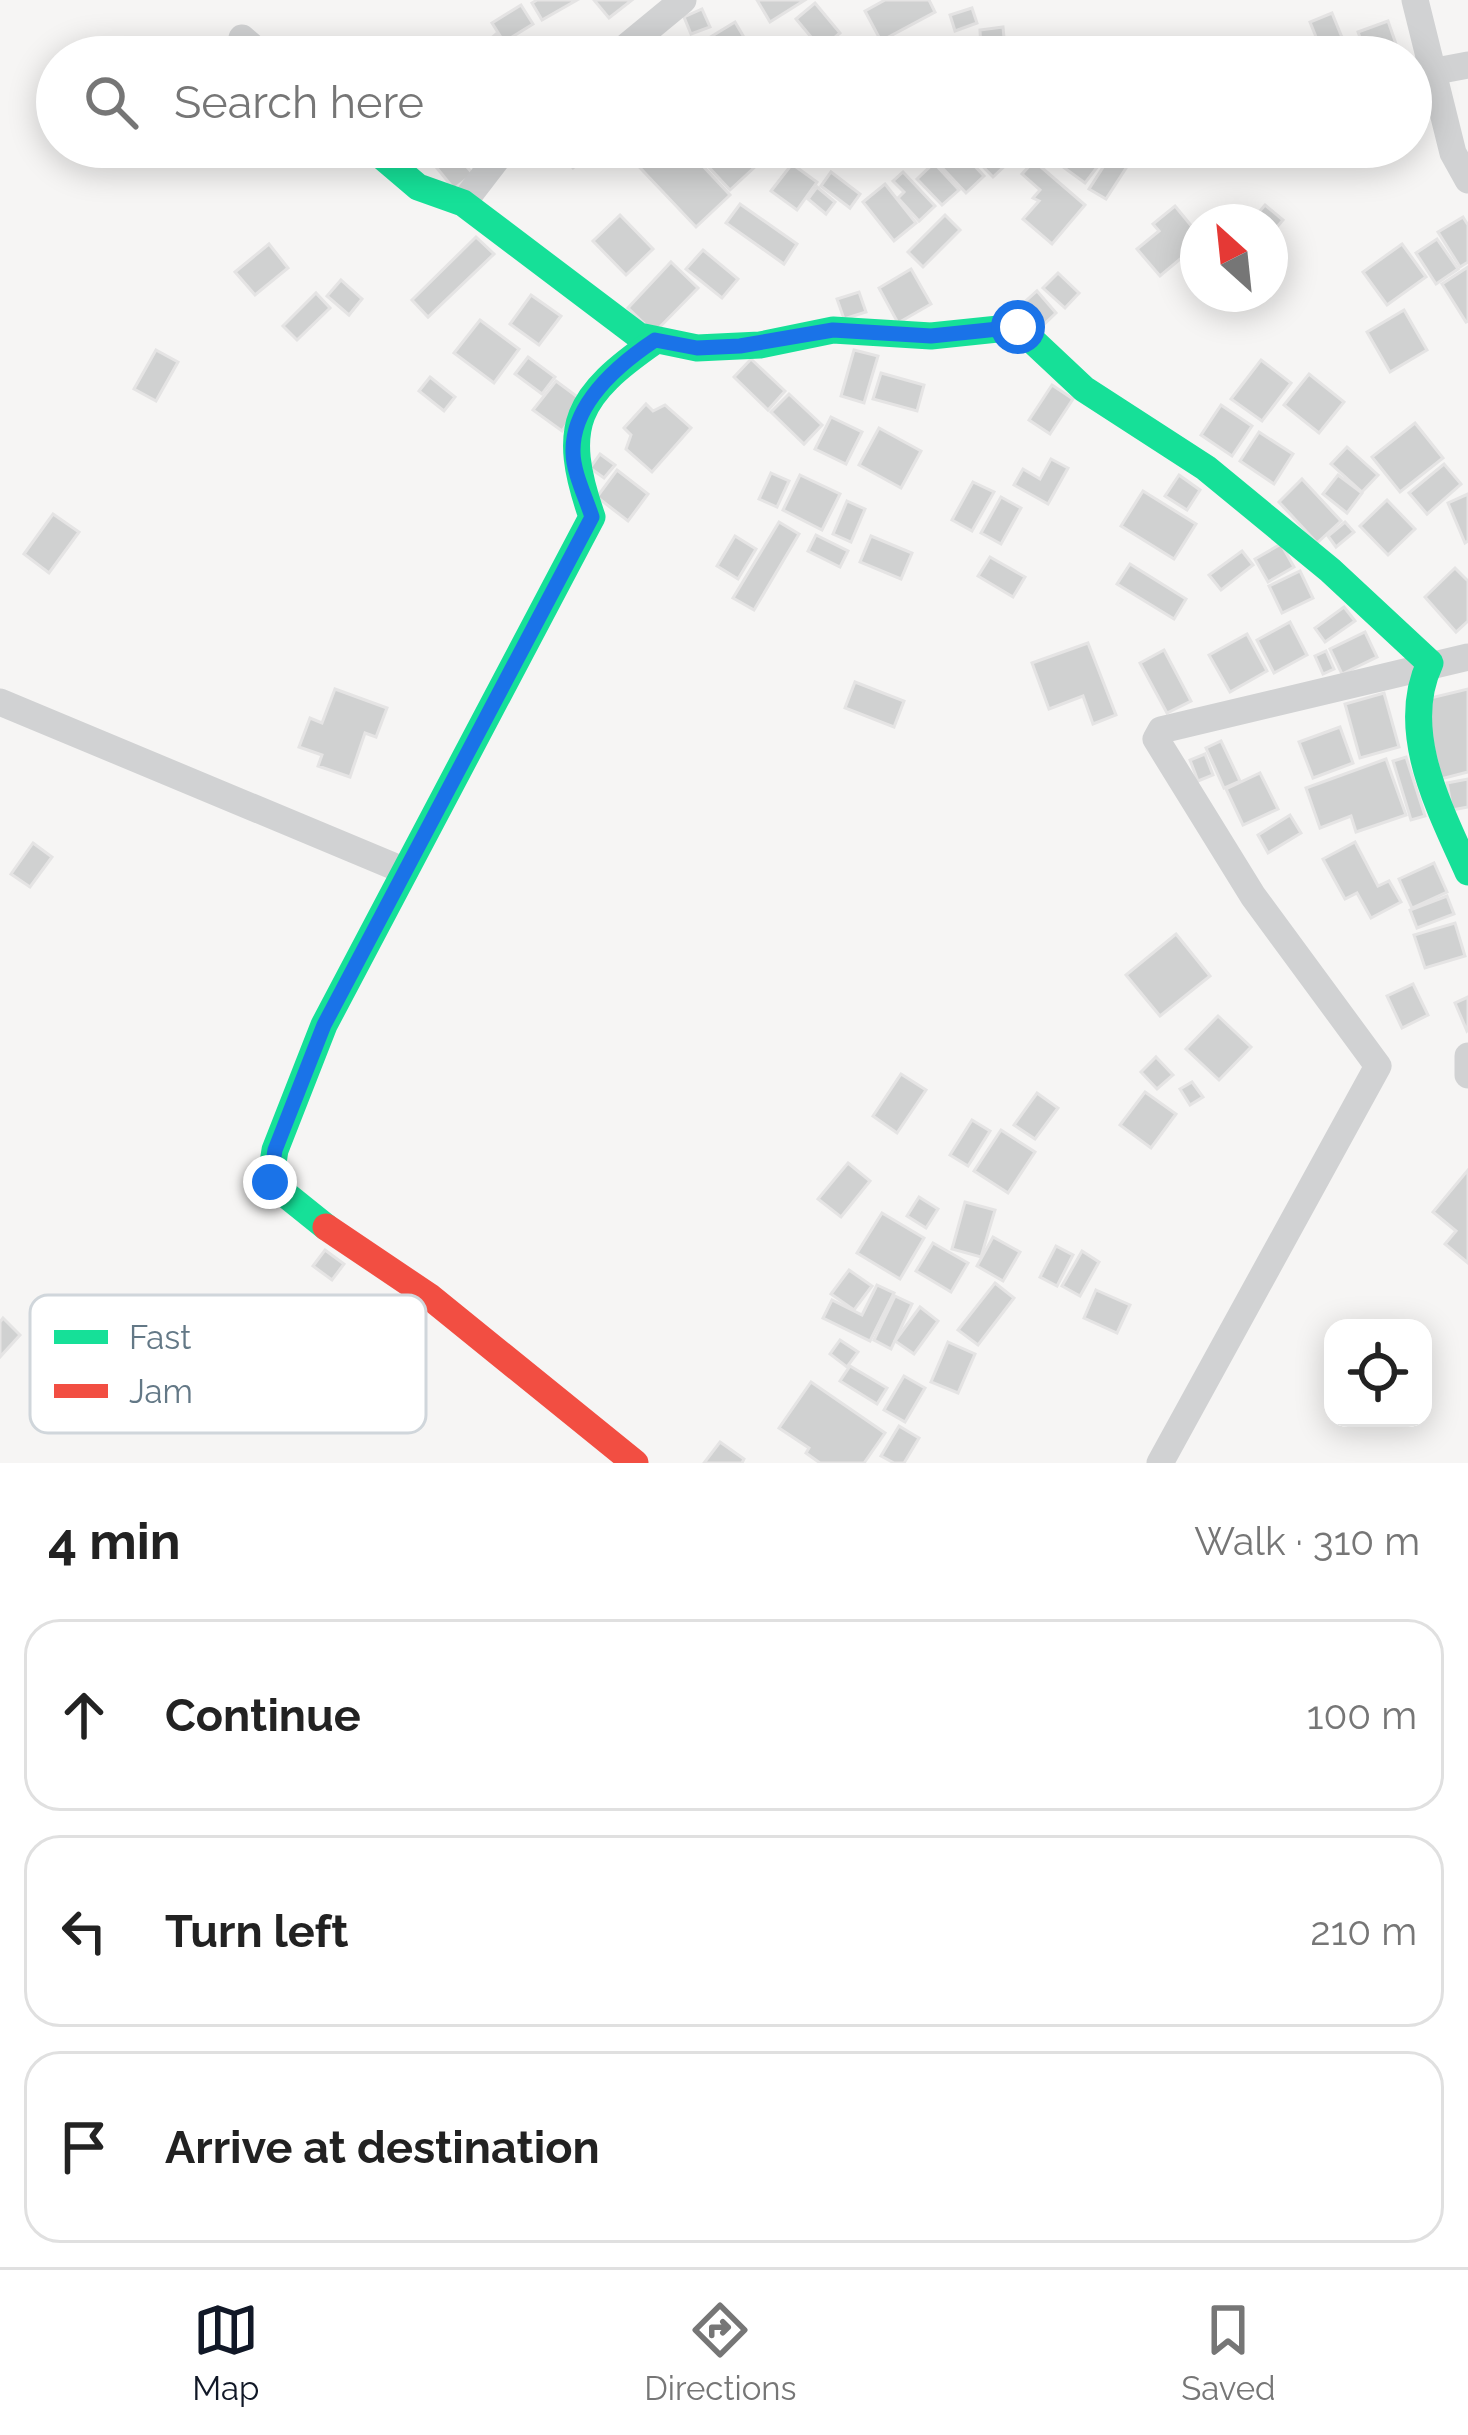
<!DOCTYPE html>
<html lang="en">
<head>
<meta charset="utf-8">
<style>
  body { margin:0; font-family:Raleway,sans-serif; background:#f6f6f6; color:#222 }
  .controls { position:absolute; right:36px; bottom:36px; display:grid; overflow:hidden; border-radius:24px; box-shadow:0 6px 30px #0003 }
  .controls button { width:108px; height:108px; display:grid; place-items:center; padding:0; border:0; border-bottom:3px solid #e0e0e0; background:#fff; color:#222; font:60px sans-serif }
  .compass { position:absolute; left:1180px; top:204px; width:108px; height:108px; border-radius:50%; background:#fff; box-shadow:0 6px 30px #0003; rotate:333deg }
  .stop { position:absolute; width:36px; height:36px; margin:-27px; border:9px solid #1a73e8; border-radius:50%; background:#fff }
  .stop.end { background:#1a73e8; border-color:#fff; box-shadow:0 3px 12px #0008 }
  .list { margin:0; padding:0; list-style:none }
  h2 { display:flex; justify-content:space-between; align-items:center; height:156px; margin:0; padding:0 48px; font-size:51px }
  h2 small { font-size:39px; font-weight:400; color:#767676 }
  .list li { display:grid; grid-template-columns:78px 1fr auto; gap:36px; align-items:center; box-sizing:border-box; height:192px; margin:0 24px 24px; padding:0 24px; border:3px solid #e0e0e0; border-radius:36px }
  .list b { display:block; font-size:45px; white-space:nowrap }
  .list em { font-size:39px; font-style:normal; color:#767676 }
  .icon { flex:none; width:66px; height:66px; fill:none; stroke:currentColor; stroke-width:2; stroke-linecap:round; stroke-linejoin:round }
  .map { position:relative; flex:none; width:1468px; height:1463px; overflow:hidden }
  .search { position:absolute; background:#fff; box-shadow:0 6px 30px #0003; left:36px; right:36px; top:36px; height:132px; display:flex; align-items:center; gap:30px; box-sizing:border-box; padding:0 42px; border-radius:66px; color:#767676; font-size:45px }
  .sheet { height:804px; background:#fff }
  nav { display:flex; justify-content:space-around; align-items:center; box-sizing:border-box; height:168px; border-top:3px solid #e0e0e0; background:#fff; font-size:33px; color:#767676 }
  nav a { display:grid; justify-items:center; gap:6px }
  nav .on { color:#111827 }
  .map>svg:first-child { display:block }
</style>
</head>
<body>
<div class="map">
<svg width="1468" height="1463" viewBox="0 0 1468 1463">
  <rect width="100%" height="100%" fill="#f6f5f4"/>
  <g fill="#d0d1d1" stroke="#e5e4e4" stroke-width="3">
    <path d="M537 0H577L542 20 532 3Z"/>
    <path d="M594 0H632L609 18Z"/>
    <path d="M757 0H805L770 22Z"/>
    <path d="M885 0H929L935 12 881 41 865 11Z"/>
    <path d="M815 3 840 33 821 49 796 19Z"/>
    <path d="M521 5 533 24 504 42 492 23Z"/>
    <path d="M972 8 977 23 955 31 950 15Z"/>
    <path d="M702 9 710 27 691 34 684 17Z"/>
    <path d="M1332 13 1343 40 1321 49 1310 22Z"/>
    <path d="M1388 21 1396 44 1366 54 1358 32Z"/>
    <path d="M735 22 755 56 714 57 704 41Z"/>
    <path d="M1003 27 1005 48 981 50 980 30Z"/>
    <path d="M496 34 514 54 511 57H490L481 47Z"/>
    <path d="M536 38 547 50 539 57H514Z"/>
    <path d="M684 39 698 57H660Z"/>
    <path d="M810 39 823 57H798L794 51Z"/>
    <path d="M473 42 487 57H457Z"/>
    <path d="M428 147H450L473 174 454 189 423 151Z"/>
    <path d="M554 147H596L573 168Z"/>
    <path d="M634 147H685L730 195 696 227 627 154Z"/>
    <path d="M697 147H743L758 164 730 190 693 150Z"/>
    <path d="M944 147H957L984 176 966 193 933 158Z"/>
    <path d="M964 147H998L1011 160 993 177Z"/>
    <path d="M1071 147H1100L1108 153 1085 183 1059 164Z"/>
    <path d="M1111 155 1128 165 1106 199 1089 189Z"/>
    <path d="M1034 161 1085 205 1052 244 1023 219 1039 201 1033 198 1040 190 1022 174Z"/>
    <path d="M934 163 959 190 942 205 917 179Z"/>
    <path d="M792 164 817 182 797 210 771 191Z"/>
    <path d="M831 172 860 194 850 208 821 186Z"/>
    <path d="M903 172 935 206 919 221 898 198 904 192 893 181Z"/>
    <path d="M885 184 916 223 894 241 863 202Z"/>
    <path d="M817 187 835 202 826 214 808 199Z"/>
    <path d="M740 204 797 244 784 264 726 223Z"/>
    <path d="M1265 205 1283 220 1271 234 1270 222 1253 219Z"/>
    <path d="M1175 206 1198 234V244L1160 276 1137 249 1159 231 1153 224Z"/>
    <path d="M620 215 653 249 626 275 593 241Z"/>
    <path d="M945 215 960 230 923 267 908 252Z"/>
    <path d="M1463 217 1468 225V262L1460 267 1438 232Z"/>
    <path d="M476 237 494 254 428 317 412 300Z"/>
    <path d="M1437 239 1458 269 1436 284 1416 253Z"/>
    <path d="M269 244 288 268 255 295 235 272Z"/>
    <path d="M1402 244 1426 277 1387 305 1363 272Z"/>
    <path d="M703 250 738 279 722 298 686 269Z"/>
    <path d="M671 262 698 288 654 333 628 308Z"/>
    <path d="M1468 267V321L1466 322 1442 284Z"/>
    <path d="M911 269 931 304 898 323 879 288Z"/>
    <path d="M1058 273 1079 293 1065 308 1043 288Z"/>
    <path d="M341 280 362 299 349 315 327 296Z"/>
    <path d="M1037 291 1056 313 1039 329 1019 307Z"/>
    <path d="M859 292 866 312 844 319 837 299Z"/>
    <path d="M316 293 330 308 297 340 283 326Z"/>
    <path d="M531 295 561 316 539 345 510 324Z"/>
    <path d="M1404 310 1427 350 1390 372 1367 332Z"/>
    <path d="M480 320 519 349 494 383 454 353Z"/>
    <path d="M156 350 178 362 156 401 134 389Z"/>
    <path d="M854 350 878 356 864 403 841 396Z"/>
    <path d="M528 357 555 377 542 394 515 374Z"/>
    <path d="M751 359 785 391 768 410 734 377Z"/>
    <path d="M1261 360 1291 383 1262 421 1231 399Z"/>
    <path d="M881 373 924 385 917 411 873 399Z"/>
    <path d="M1309 374 1344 402 1319 433 1284 405Z"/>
    <path d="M430 377 455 397 444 411 419 391Z"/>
    <path d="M556 381 583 401 562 431 533 410Z"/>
    <path d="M1052 385 1073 399 1050 434 1029 420Z"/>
    <path d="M789 394 822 425 804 444 771 412Z"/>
    <path d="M646 404 653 411 665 405 691 428 652 472 626 449 631 435 624 428Z"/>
    <path d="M1221 405 1252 426 1232 456 1201 435Z"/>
    <path d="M831 417 862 432 846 464 815 449Z"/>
    <path d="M1415 423 1443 458 1400 492 1372 457Z"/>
    <path d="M879 428 921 451 901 488 859 465Z"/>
    <path d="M1259 432 1293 454 1274 484 1240 461Z"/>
    <path d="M1347 447 1378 475 1362 492 1331 464Z"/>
    <path d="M600 454 615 465 604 478 590 468Z"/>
    <path d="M1051 459 1068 468 1048 504 1014 485 1023 469 1040 479Z"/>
    <path d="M1444 464 1461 484 1427 514 1409 493Z"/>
    <path d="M617 470 648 494 628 521 597 497Z"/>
    <path d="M771 473 789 481 777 507 759 499Z"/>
    <path d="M800 475 840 494 822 530 783 510Z"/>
    <path d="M1179 475 1200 490 1187 510 1165 496Z"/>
    <path d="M1338 475 1362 493 1347 513 1323 494Z"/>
    <path d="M1302 479 1341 521 1317 543 1279 502Z"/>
    <path d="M973 482 994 492 972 531 952 520Z"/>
    <path d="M1143 491 1196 524 1174 559 1121 526Z"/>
    <path d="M1468 494V541L1465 543 1448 503Z"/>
    <path d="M1001 497 1021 508 1001 544 981 533Z"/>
    <path d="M1387 500 1415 529 1388 555 1360 526Z"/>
    <path d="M847 501 865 509 851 542 833 534Z"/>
    <path d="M53 514 79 532 49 573 24 554Z"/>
    <path d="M779 522 799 534 754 610 733 598Z"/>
    <path d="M1345 522 1354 532 1336 547 1328 536Z"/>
    <path d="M816 535 848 551 840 567 808 551Z"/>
    <path d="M735 536 756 549 738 579 717 566Z"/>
    <path d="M871 536 912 553 901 579 860 562Z"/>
    <path d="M1281 544 1294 567 1268 582 1255 559Z"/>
    <path d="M1242 551 1253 565 1221 590 1209 575Z"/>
    <path d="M990 557 1025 577 1013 597 978 576Z"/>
    <path d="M1130 564 1186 599 1174 619 1117 584Z"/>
    <path d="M1455 568 1468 581V621L1456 632 1425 597Z"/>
    <path d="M1300 571 1313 598 1282 613 1269 586Z"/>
    <path d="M1344 607 1355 621 1325 642 1315 628Z"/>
    <path d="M1290 622 1307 655 1274 673 1257 640Z"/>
    <path d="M1365 632 1377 657 1342 674 1330 649Z"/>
    <path d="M1247 634 1267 671 1230 692 1209 655Z"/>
    <path d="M1088 643 1116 715 1093 724 1083 696 1049 709 1032 663Z"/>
    <path d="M1164 650 1191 701 1167 713 1140 663Z"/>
    <path d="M1326 651 1334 669 1323 674 1315 656Z"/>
    <path d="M855 682 904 701 894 727 845 708Z"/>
    <path d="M335 689 387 708 376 737 365 733 350 777 318 766 322 755 299 747 310 718 322 723Z"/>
    <path d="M1468 689V772L1441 779 1422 700Z"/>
    <path d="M1384 693 1399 747 1360 758 1345 704Z"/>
    <path d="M1340 727 1353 763 1313 778 1299 742Z"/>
    <path d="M1221 741 1240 781 1224 788 1206 748Z"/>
    <path d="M1205 754 1213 775 1198 781 1190 760Z"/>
    <path d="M1406 757 1425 816 1411 820 1393 761Z"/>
    <path d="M1386 759 1406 815 1356 832 1351 816 1320 828 1306 788Z"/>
    <path d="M1260 773 1278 809 1243 825 1226 789Z"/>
    <path d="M1468 779V807L1452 810 1447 783Z"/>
    <path d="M1290 815 1301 833 1268 853 1258 835Z"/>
    <path d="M1355 842 1378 886 1389 881 1401 902 1371 918 1357 893 1345 899 1323 859Z"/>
    <path d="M33 843 52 857 30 887 11 874Z"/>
    <path d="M1434 863 1447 892 1412 908 1399 879Z"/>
    <path d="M1447 896 1454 914 1417 928 1410 910Z"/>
    <path d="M1455 923 1465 956 1425 968 1414 935Z"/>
    <path d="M1176 934 1210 976 1160 1016 1126 975Z"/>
    <path d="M1413 984 1428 1015 1402 1028 1387 996Z"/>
    <path d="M1468 997V1030L1467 1031 1455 1003Z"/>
    <path d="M1218 1016 1251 1047 1219 1080 1186 1049Z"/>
    <path d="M1156 1057 1173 1075 1157 1089 1141 1072Z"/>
    <path d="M901 1074 926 1090 897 1133 873 1116Z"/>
    <path d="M1192 1082 1203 1097 1190 1105 1180 1089Z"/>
    <path d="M1145 1092 1176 1114 1151 1148 1120 1125Z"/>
    <path d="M1037 1093 1058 1108 1035 1139 1014 1125Z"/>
    <path d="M972 1120 990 1131 968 1166 950 1155Z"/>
    <path d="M1001 1130 1035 1152 1008 1193 974 1171Z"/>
    <path d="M848 1163 870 1181 841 1217 818 1199Z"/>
    <path d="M1468 1170V1263L1445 1244 1456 1231 1433 1212Z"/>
    <path d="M919 1197 938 1209 926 1228 907 1216Z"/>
    <path d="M965 1202 995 1210 981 1257 952 1249Z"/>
    <path d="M882 1213 924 1238 900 1279 857 1253Z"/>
    <path d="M993 1237 1020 1252 1003 1281 977 1266Z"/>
    <path d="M933 1243 968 1263 951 1292 916 1271Z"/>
    <path d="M1056 1246 1073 1255 1057 1286 1040 1277Z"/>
    <path d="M325 1250 344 1264 332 1280 313 1266Z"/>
    <path d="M1082 1251 1099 1262 1080 1296 1062 1286Z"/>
    <path d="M849 1270 872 1286 854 1310 831 1294Z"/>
    <path d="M995 1283 1014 1298 978 1345 958 1330Z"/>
    <path d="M877 1285 894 1293 870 1341 823 1318 832 1300 862 1315Z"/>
    <path d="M1096 1290 1130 1305 1117 1333 1084 1318Z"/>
    <path d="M895 1296 912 1304 891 1349 874 1340Z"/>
    <path d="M920 1307 938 1321 914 1354 895 1341Z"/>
    <path d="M3 1318 20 1335 0 1357V1322Z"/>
    <path d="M840 1340 858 1352 847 1367 830 1354Z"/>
    <path d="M948 1342 975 1354 958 1393 931 1382Z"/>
    <path d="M850 1366 887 1388 877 1404 840 1381Z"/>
    <path d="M904 1376 925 1388 905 1422 884 1410Z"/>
    <path d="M811 1382 885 1433 864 1463H820L806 1453 809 1448 779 1428Z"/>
    <path d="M899 1426 919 1438 904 1463H894L881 1456Z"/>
    <path d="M720 1442 744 1459 742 1463H704Z"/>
  </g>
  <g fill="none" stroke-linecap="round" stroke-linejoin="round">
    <g stroke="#d1d2d3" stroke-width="27">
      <path d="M1415 0 1453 153 1468 180"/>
      <path d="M242 38 264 57"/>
      <path d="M614 57 683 0"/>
      <path d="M1431 72 1468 65"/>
      <path d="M463 203 506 147"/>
      <path d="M0 702 405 871"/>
      <path d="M1468 1056V1075"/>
      <path d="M1160 1463 1378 1066 1253 896 1156 739 1161 730 1468 657"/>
    </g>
    <g stroke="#16e098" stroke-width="27">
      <path d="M371 147 418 187 463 203 639 336 697 348 760 345 833 330 931 336 1018 327 1084 389 1206 468 1330 570 1430 663C1398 731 1440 809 1468 872"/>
      <path d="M326 1227 270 1182 275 1150 324 1025 592 517C560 425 576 396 655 341"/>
    </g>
    <path stroke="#f24e42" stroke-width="27" d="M326 1227 430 1297 635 1463"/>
  </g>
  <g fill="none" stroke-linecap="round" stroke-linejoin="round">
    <path stroke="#1a73e8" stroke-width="15" d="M270 1182 275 1150 324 1025 592 517C586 498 573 472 573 452 572 403 619 364 655 340L697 348 740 346 833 330 931 336 1018 327"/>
  </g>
  <rect x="30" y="1295" width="396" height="138" rx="18" fill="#fff" stroke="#d0d6db" stroke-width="3"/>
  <rect x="54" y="1330" width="54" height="14" fill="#16e098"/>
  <rect x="54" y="1384" width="54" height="14" fill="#f24e42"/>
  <g font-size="33" fill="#637886">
    <text x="129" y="1349">Fast</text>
    <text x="129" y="1403">Jam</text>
  </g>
</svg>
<div class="controls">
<button><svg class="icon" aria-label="locate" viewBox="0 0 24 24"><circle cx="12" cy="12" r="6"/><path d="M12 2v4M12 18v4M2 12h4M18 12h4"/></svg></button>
</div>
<svg class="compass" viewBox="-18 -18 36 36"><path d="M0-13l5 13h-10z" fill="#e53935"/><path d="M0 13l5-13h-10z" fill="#767676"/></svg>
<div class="stop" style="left:1018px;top:327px"></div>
<div class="stop end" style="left:270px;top:1182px"></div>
<div class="search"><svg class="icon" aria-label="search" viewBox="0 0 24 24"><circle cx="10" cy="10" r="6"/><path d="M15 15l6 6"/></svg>Search here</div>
</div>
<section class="sheet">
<h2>4 min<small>Walk · 310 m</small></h2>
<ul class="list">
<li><svg class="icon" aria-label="ahead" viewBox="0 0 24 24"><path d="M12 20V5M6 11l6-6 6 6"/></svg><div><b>Continue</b></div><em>100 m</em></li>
<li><svg class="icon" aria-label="left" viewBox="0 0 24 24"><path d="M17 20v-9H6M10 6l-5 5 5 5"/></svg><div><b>Turn left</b></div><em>210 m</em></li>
<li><svg class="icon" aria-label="arrive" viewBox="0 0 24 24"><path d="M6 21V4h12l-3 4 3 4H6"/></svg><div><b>Arrive at destination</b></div></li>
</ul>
</section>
<nav>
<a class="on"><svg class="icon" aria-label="map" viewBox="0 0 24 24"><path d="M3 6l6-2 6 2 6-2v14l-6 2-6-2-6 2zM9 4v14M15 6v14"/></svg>Map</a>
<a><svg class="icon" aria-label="directions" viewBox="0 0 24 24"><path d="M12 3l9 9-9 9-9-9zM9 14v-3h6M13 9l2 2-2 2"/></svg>Directions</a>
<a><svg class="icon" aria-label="saved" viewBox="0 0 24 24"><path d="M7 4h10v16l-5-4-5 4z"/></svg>Saved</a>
</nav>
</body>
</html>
